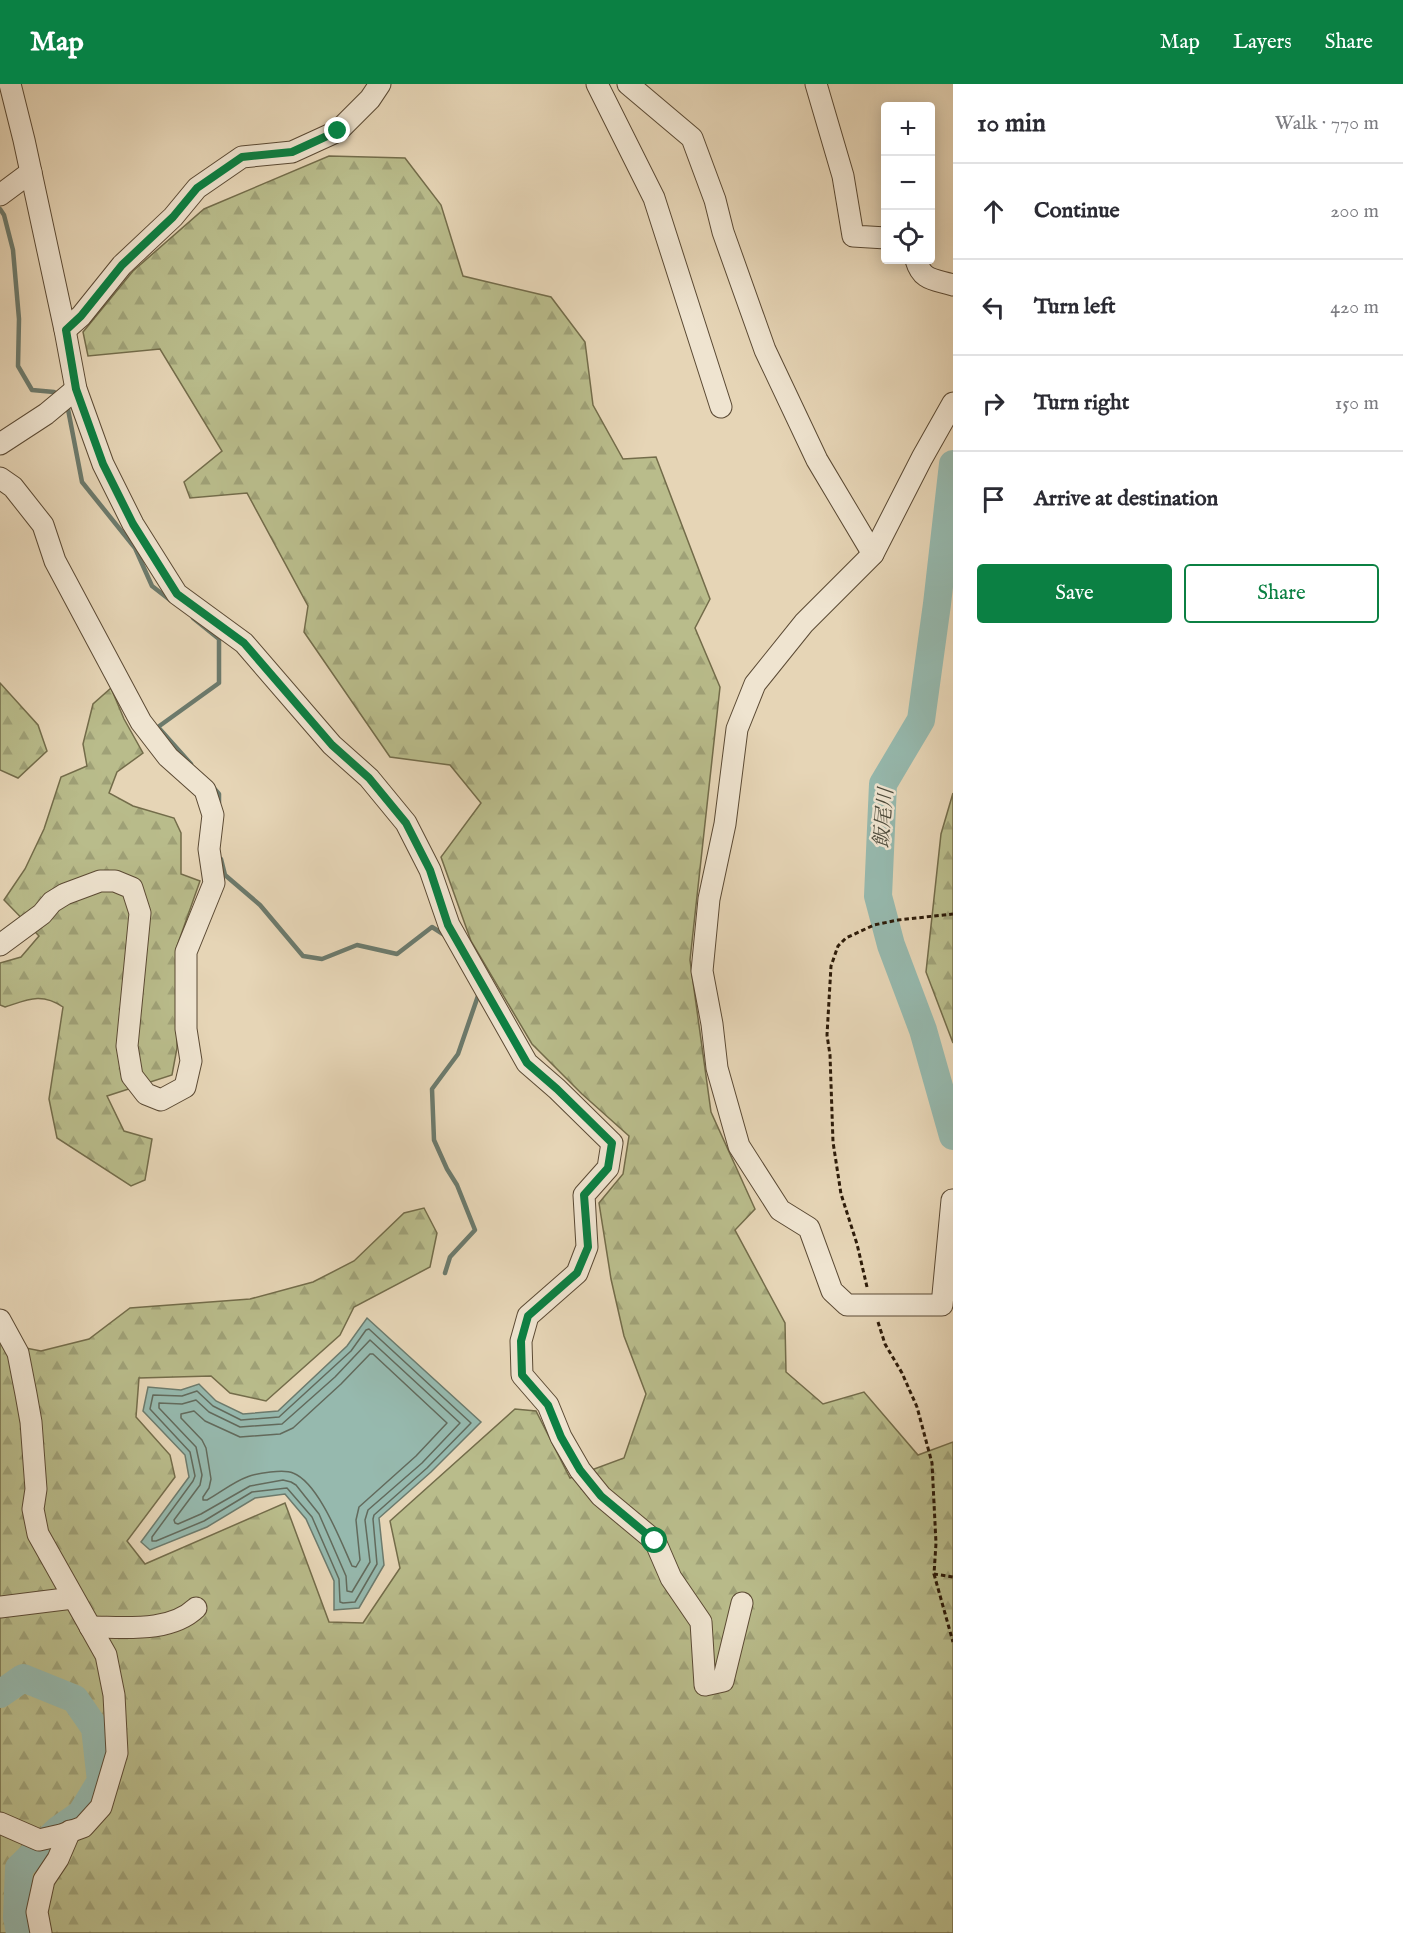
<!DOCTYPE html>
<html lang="en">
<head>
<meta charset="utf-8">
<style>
  body { margin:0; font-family:"IM FELL English","Noto Serif JP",serif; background:#f7f7f7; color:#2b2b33 }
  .controls { position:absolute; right:18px; top:18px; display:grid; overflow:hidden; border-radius:6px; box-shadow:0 3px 15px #0003 }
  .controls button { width:54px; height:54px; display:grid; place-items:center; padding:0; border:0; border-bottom:2px solid #e1e1e2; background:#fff; color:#2b2b33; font:30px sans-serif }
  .stop { position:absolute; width:18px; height:18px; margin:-14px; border:4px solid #0b8043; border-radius:50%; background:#fff }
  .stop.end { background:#0b8043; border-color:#fff; box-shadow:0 2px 6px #0008 }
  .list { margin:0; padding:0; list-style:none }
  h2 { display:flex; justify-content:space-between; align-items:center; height:78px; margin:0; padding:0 24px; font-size:26px }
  h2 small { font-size:20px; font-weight:400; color:#7c7c81 }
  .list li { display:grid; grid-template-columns:39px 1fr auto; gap:18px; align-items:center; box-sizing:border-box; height:96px; padding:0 24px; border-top:2px solid #e1e1e2 }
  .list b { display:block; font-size:22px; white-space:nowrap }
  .list em { font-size:20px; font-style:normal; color:#7c7c81 }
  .actions { display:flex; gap:12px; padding:18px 24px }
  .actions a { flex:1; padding:14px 0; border:2px solid #0b8043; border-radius:6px; text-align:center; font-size:21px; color:#0b8043 }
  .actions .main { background:#0b8043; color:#fff }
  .icon { flex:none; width:33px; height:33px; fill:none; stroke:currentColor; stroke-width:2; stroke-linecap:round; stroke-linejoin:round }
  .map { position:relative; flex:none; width:953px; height:1849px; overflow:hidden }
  header { display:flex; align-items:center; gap:36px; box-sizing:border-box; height:84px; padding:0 30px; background:#0b8043; color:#fff }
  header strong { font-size:28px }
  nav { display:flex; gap:33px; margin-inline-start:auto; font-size:21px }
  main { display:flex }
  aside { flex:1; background:#fff }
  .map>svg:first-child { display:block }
</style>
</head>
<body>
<header>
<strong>Map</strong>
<nav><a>Map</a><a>Layers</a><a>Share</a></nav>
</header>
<main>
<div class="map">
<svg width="953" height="1849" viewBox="0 0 953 1849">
  <defs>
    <pattern id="forest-firs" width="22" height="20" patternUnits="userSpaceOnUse" patternTransform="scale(1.5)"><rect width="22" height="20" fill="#b9bc8b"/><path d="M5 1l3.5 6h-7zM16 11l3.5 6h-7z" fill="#9fa177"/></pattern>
  </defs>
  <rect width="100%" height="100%" fill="#e6d5b6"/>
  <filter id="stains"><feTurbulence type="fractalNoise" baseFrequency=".00333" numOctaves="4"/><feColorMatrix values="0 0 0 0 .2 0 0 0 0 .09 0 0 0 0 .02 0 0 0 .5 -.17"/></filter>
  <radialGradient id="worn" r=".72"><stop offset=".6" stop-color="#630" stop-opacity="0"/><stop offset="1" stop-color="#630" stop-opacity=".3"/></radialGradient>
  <g fill="url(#forest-firs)" stroke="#736c4a" stroke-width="1.5">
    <path d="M329 72 405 74 441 121 463 192 551 213 585 258 593 321 623 375 656 373 710 515 695 544 720 603 690 876 711 1028 755 1125 735 1146 785 1239 786 1288 823 1320 864 1308 918 1371 953 1358V1849H0V1259L41 1267 89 1255 130 1224 250 1215 313 1198 354 1177 404 1129 424 1124 437 1149 430 1183 354 1223 340 1251 266 1317 230 1309 211 1292 139 1294 136 1333 170 1371 175 1393 127 1457 145 1480 285 1419 329 1538 363 1539 400 1484 390 1437 515 1325 536 1327 570 1394 624 1374 646 1310 624 1252 611 1195 599 1119 623 1090 629 1052 582 1010 532 960 471 857 441 773 481 719 450 681 390 673 304 548 308 522 247 409 190 414 184 398 222 367 160 265 88 272 83 248 133 187 204 125Z"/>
    <path d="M0 599 38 641 47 667 18 694 0 686Z"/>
    <path d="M111 604 124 635 143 669 117 688 109 709 133 722 174 734 181 749V790L200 797 176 865 177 964 172 991 107 1012 124 1047 152 1055 145 1096 131 1102 57 1054 49 1015 63 923C41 908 27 916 5 923L0 921V879L21 873 39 852 4 816 25 785 44 745 61 693 87 682 83 660 93 620Z"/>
    <path d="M953 709V959L926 888 941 750Z"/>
  </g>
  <path fill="#96b9ae" stroke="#6c7a6c" stroke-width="1.5" d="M367 1234 481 1338 431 1388 379 1434 384 1481 359 1524 334 1526V1497L306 1435 285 1410 255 1414 207 1443 150 1466 141 1458 189 1393 185 1371 143 1327 148 1303 181 1306 199 1300 216 1317 243 1330 278 1327 347 1262Z"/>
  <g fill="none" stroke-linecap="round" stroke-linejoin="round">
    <g stroke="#626a5c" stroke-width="1.5">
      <path d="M369 1245 471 1339 427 1384 374 1431 373 1435 377 1480 355 1518 343 1519 340 1518 339 1495 312 1433 287 1404 252 1408 204 1437 156 1457H152V1453L193 1397 195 1392 190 1368 150 1325 153 1311 182 1312 197 1307 213 1322 241 1336 279 1333 351 1267 366 1246Z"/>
      <path d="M370 1256 460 1339 422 1379 368 1426 365 1436 370 1478 352 1508 347 1507 346 1492 319 1430 296 1401 291 1398 283 1396 250 1402 201 1430 178 1440 175 1439 174 1436 200 1401 202 1391 196 1363 159 1324V1319L182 1320 196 1316 209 1328 240 1343 282 1340 335 1293Z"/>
      <path d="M370 1270H373L447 1339 416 1372 359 1423 356 1436 360 1476 356 1483 352 1482C341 1458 319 1399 293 1389 284 1385 257 1389 247 1393 233 1398 220 1409 207 1416H203V1413L209 1404 211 1395 206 1364 202 1356 181 1334V1330L194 1327 205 1337 240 1353 280 1350 293 1344 341 1300Z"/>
    </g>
    <g stroke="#6c7a6c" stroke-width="4.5">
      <path d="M0 125 4 131 13 166 19 235 18 282 32 306 54 308"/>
      <path d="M67 320 82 398 135 464 152 502 170 516"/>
      <path d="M191 680 158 643 219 599V555L193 534"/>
      <path d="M213 703 219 710V719"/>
      <path d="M221 775 225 791 260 821 303 872 322 875 357 861 397 870 432 843 446 852"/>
      <path d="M445 1189 450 1173 475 1146 457 1101 447 1085 434 1056 432 1005 458 970 479 909"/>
    </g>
    <g stroke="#96b9ae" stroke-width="28">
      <path d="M953 380 937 520 921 636 883 700 878 812 891 861 923 946 953 1052"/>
      <path d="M0 1610 23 1594 75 1615 95 1644 101 1697 81 1730 58 1746 19 1784 17 1833 20 1849"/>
    </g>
    <defs>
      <g id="minor">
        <path d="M10 0 24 56 65 246 76 305 103 380 133 440 177 510 244 559 332 661 369 694 406 739 430 786 449 841 527 979 557 1005 612 1059 608 1084 584 1111 587 1163 577 1189 528 1232 521 1257 522 1291 548 1321 561 1353 580 1386 601 1412 655 1457 671 1494 701 1538 705 1601 723 1597 742 1519"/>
        <path d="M597 0 654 114 721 323"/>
        <path d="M628 0 692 54 715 116 723 148 765 266 817 376 873 470"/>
        <path d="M816 0 843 92 853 152 886 154"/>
        <path d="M0 111 31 88"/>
        <path d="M916 176C922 197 934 195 953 201"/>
        <path d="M65 246 81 232 122 181 173 133 197 104 242 73 292 68 338 47 370 15 380 0"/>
        <path d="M0 360 46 330 76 305"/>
        <path d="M0 394 13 403 43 441 55 477 141 638 168 673 205 706 213 731 209 765 214 799 186 868V945L191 977 185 1003 161 1016 146 1010 132 992 127 962 140 829 132 804 115 797H100L65 810 52 818 42 830 0 861"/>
        <path d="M952 1116 942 1221H847L832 1207 809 1144 780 1126 739 1062 717 984 712 940 702 887 709 815 725 740 737 645 755 600 804 539 873 470 922 374 953 319"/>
        <path d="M0 1236 18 1269 26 1310 31 1338 36 1405 33 1425 38 1450 106 1571 114 1611 117 1669 101 1723 83 1743 61 1751 39 1756 0 1739"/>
        <path d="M0 1523 73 1514"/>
        <path d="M90 1543C124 1543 170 1549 196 1524"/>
        <path d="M41 1849 37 1828 44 1796 58 1775 70 1747"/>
      </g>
    </defs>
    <use href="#minor" stroke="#5b4a34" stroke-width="23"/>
    <g stroke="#2d1b09" stroke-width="3" stroke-dasharray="4.5 3" stroke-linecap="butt">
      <path d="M867 1203 857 1160 841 1110 833 1058 830 971 827 951 831 882 838 862 846 854 874 841 898 836 953 830"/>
      <path d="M878 1238 885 1260 902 1289 917 1323 932 1379 936 1459 934 1490 953 1493"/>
      <path d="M934 1490 953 1558"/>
    </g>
    <use href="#minor" stroke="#efe4d0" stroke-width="21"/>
  </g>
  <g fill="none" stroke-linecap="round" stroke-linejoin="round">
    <path stroke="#0b8043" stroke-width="8" d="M338 47 292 68 242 73 197 104 173 133 122 181 81 232 66 246 76 305 103 380 133 440 177 510 244 559 332 661 369 694 406 739 430 786 448 841 527 979 557 1005 612 1059 608 1084 584 1111 588 1163 577 1189 528 1232 521 1257 522 1291 548 1321 561 1353 580 1386 601 1412 655 1457"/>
  </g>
  <g text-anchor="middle" stroke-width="5" stroke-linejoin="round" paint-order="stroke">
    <g font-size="20" font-style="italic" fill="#4c4a3b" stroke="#efe4d0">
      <text transform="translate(883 734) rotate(-85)" y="7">飯尾川</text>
    </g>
  </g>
  <rect width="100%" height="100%" filter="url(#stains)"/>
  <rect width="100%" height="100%" fill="url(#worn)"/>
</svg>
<div class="controls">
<button>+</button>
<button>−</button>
<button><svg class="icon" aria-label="locate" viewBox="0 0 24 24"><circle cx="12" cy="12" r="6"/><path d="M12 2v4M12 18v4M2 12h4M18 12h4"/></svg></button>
</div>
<div class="stop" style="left:655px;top:1457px"></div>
<div class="stop end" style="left:338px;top:47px"></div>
</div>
<aside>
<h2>10 min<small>Walk · 770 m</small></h2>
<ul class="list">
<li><svg class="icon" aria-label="ahead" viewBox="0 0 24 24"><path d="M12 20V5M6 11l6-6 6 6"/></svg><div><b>Continue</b></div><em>200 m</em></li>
<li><svg class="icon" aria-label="left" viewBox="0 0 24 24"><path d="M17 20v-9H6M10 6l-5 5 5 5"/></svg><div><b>Turn left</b></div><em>420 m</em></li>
<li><svg class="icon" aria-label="right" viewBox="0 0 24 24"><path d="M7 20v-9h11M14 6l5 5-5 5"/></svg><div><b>Turn right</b></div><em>150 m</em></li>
<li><svg class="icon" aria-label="arrive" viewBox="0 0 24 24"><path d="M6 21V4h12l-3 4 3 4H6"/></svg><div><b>Arrive at destination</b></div></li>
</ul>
<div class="actions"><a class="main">Save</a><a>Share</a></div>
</aside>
</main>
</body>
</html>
